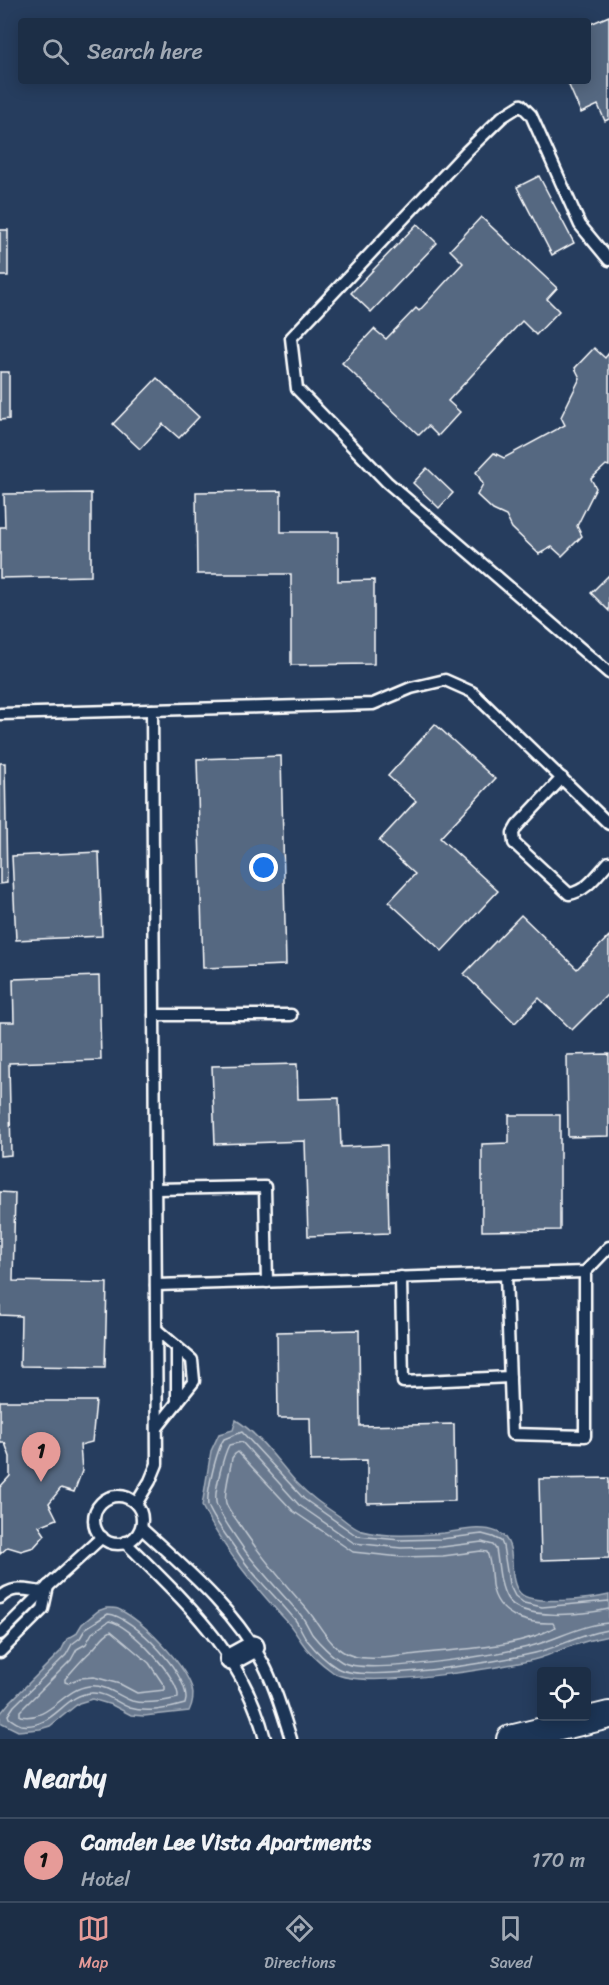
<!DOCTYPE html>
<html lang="en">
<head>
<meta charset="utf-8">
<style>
  body { margin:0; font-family:Sriracha,sans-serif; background:#293a51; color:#f1f3f6 }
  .controls { position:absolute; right:18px; bottom:18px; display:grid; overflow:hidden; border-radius:6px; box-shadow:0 3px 15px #0003 }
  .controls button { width:54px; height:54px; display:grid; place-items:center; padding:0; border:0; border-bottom:2px solid #3a4a5f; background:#1c2e46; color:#f1f3f6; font:30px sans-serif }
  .you { position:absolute; left:264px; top:868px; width:21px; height:21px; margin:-15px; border:4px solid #fff; border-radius:50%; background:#1a73e8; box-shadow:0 0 0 9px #1a73e833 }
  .badge { display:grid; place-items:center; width:39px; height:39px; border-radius:50%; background:#e69b98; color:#111; font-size:20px; font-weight:700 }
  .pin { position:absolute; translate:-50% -50px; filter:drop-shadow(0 2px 3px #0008) }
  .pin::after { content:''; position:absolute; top:32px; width:21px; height:18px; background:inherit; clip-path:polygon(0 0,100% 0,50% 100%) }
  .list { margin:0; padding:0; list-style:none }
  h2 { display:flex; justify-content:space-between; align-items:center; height:78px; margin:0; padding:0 24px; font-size:26px }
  h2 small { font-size:20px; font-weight:400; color:#a0a8b3 }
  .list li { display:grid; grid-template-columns:39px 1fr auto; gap:18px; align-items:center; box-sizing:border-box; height:84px; padding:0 24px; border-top:2px solid #3a4a5f }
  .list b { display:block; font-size:22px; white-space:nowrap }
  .list p { margin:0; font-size:20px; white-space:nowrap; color:#a0a8b3 }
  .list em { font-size:20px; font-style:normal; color:#a0a8b3 }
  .icon { flex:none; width:33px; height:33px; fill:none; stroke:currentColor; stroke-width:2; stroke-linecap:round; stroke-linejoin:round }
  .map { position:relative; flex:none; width:609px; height:1739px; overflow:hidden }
  .search { position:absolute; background:#1c2e46; box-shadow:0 3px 15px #0003; left:18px; right:18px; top:18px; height:66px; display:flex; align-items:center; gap:15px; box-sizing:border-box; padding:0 21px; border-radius:6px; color:#a0a8b3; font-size:22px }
  .sheet { height:162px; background:#1c2e46 }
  nav { display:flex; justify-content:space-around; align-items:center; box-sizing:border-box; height:84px; border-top:2px solid #3a4a5f; background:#1c2e46; font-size:16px; color:#a0a8b3 }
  nav a { display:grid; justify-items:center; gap:3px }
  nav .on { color:#e69b98 }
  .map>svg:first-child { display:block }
</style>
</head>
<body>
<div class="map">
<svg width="609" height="1739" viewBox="0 0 609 1739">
  <rect width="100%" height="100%" fill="#263d5e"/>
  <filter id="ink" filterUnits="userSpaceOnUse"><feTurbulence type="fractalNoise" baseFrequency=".0167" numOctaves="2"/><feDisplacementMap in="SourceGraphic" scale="12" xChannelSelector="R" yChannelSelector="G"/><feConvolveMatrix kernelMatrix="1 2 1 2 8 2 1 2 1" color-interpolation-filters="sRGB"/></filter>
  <g filter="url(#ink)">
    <g fill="#67788e" stroke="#a4aebb" stroke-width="1.5">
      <path d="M236 1420C260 1435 277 1461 296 1482 309 1496 324 1506 339 1516 346 1521 354 1529 362 1531 383 1537 422 1535 444 1533 461 1531 481 1525 497 1532 521 1542 505 1577 520 1593 532 1606 592 1599 609 1595V1636C599 1638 588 1640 578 1644 565 1647 553 1654 540 1658 505 1668 361 1690 334 1673 323 1665 308 1652 301 1641 295 1632 290 1624 282 1616 252 1583 222 1547 202 1506L211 1451 219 1434 233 1430Z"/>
      <path d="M106 1608C111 1608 116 1607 120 1610 144 1622 183 1662 192 1688 194 1696 193 1703 189 1711L144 1716 131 1715 112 1705 92 1699 79 1703 50 1726 40 1729 18 1731 0 1722V1714L10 1702 61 1651 67 1639 76 1634 82 1624 98 1611Z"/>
    </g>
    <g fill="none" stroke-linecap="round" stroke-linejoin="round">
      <g stroke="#c2c9d2" stroke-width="1.5">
        <path d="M238 1452 293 1511 353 1552 401 1557 443 1556 481 1551 487 1552C491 1562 491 1574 492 1585 497 1616 526 1624 553 1623L555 1627C519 1648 458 1649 417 1654 399 1656 370 1661 353 1656 330 1650 320 1624 306 1608 281 1580 258 1553 238 1522 234 1516 228 1510 226 1503 223 1494 231 1468 232 1458L235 1454Z"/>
        <path d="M609 1601 542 1607 524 1603 515 1596 509 1584 503 1546 501 1541 493 1537 482 1534 441 1539 400 1540 357 1536 304 1499 242 1432 224 1439C217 1449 206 1493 208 1505 212 1518 229 1539 237 1551 253 1577 277 1597 296 1621 300 1627 303 1634 307 1640 315 1650 327 1662 337 1668 364 1684 501 1661 535 1653 560 1647 583 1633 609 1630"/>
        <path d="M609 1609C586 1614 521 1622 507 1598 499 1584 499 1565 496 1549L493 1545 482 1542 442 1547 401 1548 354 1543 299 1505 242 1442 229 1445C224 1454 214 1491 216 1502 217 1512 240 1543 246 1552 263 1574 282 1594 300 1614 305 1620 308 1627 312 1634 319 1643 332 1656 342 1662 365 1676 505 1654 535 1645 560 1638 583 1624 609 1623"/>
        <path d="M108 1614C132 1615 195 1679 185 1704 169 1709 146 1713 130 1708 117 1703 106 1692 91 1693 64 1694 53 1730 21 1725 17 1724 12 1720 9 1718L8 1715 14 1706 66 1655 72 1644 80 1638 86 1628Z"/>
        <path d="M109 1621C128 1623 181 1679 178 1698 165 1701 146 1705 132 1701 118 1696 106 1684 89 1686 62 1689 50 1722 20 1716V1711L71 1660 77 1649 86 1644 92 1633Z"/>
        <path d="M111 1631 149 1663 165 1687V1690L137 1693 120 1684 94 1677 80 1678 68 1683 65 1682V1679C74 1669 82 1659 91 1651 99 1644 101 1636 111 1631Z"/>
      </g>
    </g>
    <g fill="#556781" stroke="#fff" stroke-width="1.5">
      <path d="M609 16V119L605 121 598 105 581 113 567 81H588V25Z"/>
      <path d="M539 176 574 243 552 255 517 187Z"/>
      <path d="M481 217 557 288 547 299 559 311 536 335 522 321 448 401 460 412 438 436 428 426 419 435 342 363 374 329 386 339 416 308 419 311 463 263 450 250Z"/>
      <path d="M417 224 437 243 371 312 351 293Z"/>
      <rect x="0" y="230" width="8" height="46"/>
      <path d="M594 348 605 358 609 353V466L606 465 591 479 596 488 577 526 582 536 562 556 552 547 539 554 512 528 506 516 493 510 477 495 483 484 476 472 494 453 504 458 565 425 561 417 580 378 575 368Z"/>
      <path d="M0 372H9V419L0 420Z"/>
      <path d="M157 378 199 417 179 438 163 424 140 449 113 424Z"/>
      <path d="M427 468 453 493 439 508 413 483Z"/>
      <path d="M281 491V532H338V581L374 580V664L291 665V574H197L196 492Z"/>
      <path d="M91 493V576L0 578V527H5L4 494Z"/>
      <path d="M609 575V611L591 593Z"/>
      <path d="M435 724 495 779 440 838 498 891 442 951 389 902 415 874 379 841 416 801 388 776Z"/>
      <path d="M281 756 286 965 203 968 197 759Z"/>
      <path d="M0 763H5L7 883 0 884Z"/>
      <path d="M99 852 102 936 16 940 12 856Z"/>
      <path d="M521 915 577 969 609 936V993L572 1030 539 998 515 1023 464 974Z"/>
      <path d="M99 976 101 1060 9 1063 11 1155 0 1156V1022H14L13 979Z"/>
      <path d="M609 1054V1136L568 1137 567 1055Z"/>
      <path d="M297 1064 298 1099 339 1098 341 1147 387 1145 389 1233 308 1236 305 1141 215 1144 212 1066Z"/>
      <path d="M509 1115H560V1230L482 1231V1144L509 1143Z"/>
      <path d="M0 1192 15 1193 13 1281 107 1283 105 1367 20 1366 21 1316 0 1315Z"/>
      <path d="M359 1330 360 1426 454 1424 455 1501 367 1503V1460L311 1461 310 1418H278L277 1332Z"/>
      <path d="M0 1401H96L92 1442 80 1445 82 1471 74 1492 61 1488 49 1503 57 1519 39 1526 45 1535 34 1547 21 1551 8 1547 0 1554V1487L10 1476V1457L5 1443H0Z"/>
      <path d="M609 1478V1558L541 1560 539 1479Z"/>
    </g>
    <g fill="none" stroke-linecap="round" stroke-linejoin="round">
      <defs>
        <g id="service">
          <path d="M609 260 580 225 531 115 521 105 502 117 467 151 291 338 297 389 387 482 609 673"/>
          <path d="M0 714 373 704 411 688 445 680 472 692 609 824"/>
          <path d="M562 778 517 826 513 833 514 843 569 894C587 891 597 875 609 862"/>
          <path d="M154 1015H291"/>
          <path d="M156 1189 265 1187 267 1282"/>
          <path d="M506 1275 512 1434 585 1436V1272"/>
          <path d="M401 1277 403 1382 510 1377"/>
          <path d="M156 1285 585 1272 609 1247"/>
          <path d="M157 1330 192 1360 194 1381 157 1428"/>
          <path d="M177 1403V1348"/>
          <circle cx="118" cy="1520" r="24"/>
          <path d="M136 1504 150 1481 157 1464 152 710"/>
          <path d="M141 1528C186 1569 235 1610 264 1665 276 1688 283 1714 291 1739"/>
          <path d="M125 1542C186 1603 243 1653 265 1739"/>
          <path d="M0 1598C13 1585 25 1590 42 1592"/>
          <path d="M0 1634 42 1592 102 1537"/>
          <path d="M0 1652 43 1609 48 1586"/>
        </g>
        <path id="minor" d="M231 1659 253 1647"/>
        <path id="tertiary" d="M510 1739 609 1715"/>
      </defs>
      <use href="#service" stroke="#fff" stroke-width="15"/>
      <use href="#minor" stroke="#fff" stroke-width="26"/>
      <use href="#tertiary" stroke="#fff" stroke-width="30"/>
      <use href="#service" stroke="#1d3557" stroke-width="10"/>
      <use href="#minor" stroke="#1d3557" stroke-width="21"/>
      <use href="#tertiary" stroke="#1d3557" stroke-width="26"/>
    </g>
  </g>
</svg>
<div class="controls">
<button><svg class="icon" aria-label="locate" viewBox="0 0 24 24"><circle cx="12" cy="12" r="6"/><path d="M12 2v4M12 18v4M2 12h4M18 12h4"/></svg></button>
</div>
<div class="you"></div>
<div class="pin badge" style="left:41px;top:1482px">1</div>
<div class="search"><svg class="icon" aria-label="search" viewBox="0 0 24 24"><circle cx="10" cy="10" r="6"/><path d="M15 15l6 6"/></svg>Search here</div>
</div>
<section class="sheet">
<h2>Nearby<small></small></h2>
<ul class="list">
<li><span class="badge">1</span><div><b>Camden Lee Vista Apartments</b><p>Hotel</p></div><em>170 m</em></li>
</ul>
</section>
<nav>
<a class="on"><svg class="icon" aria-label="map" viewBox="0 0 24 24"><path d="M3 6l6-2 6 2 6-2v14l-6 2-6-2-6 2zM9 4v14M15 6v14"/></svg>Map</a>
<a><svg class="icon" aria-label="directions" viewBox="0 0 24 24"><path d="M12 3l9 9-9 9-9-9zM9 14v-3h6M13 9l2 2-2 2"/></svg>Directions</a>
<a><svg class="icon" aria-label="saved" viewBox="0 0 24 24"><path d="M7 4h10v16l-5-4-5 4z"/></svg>Saved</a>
</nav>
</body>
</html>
